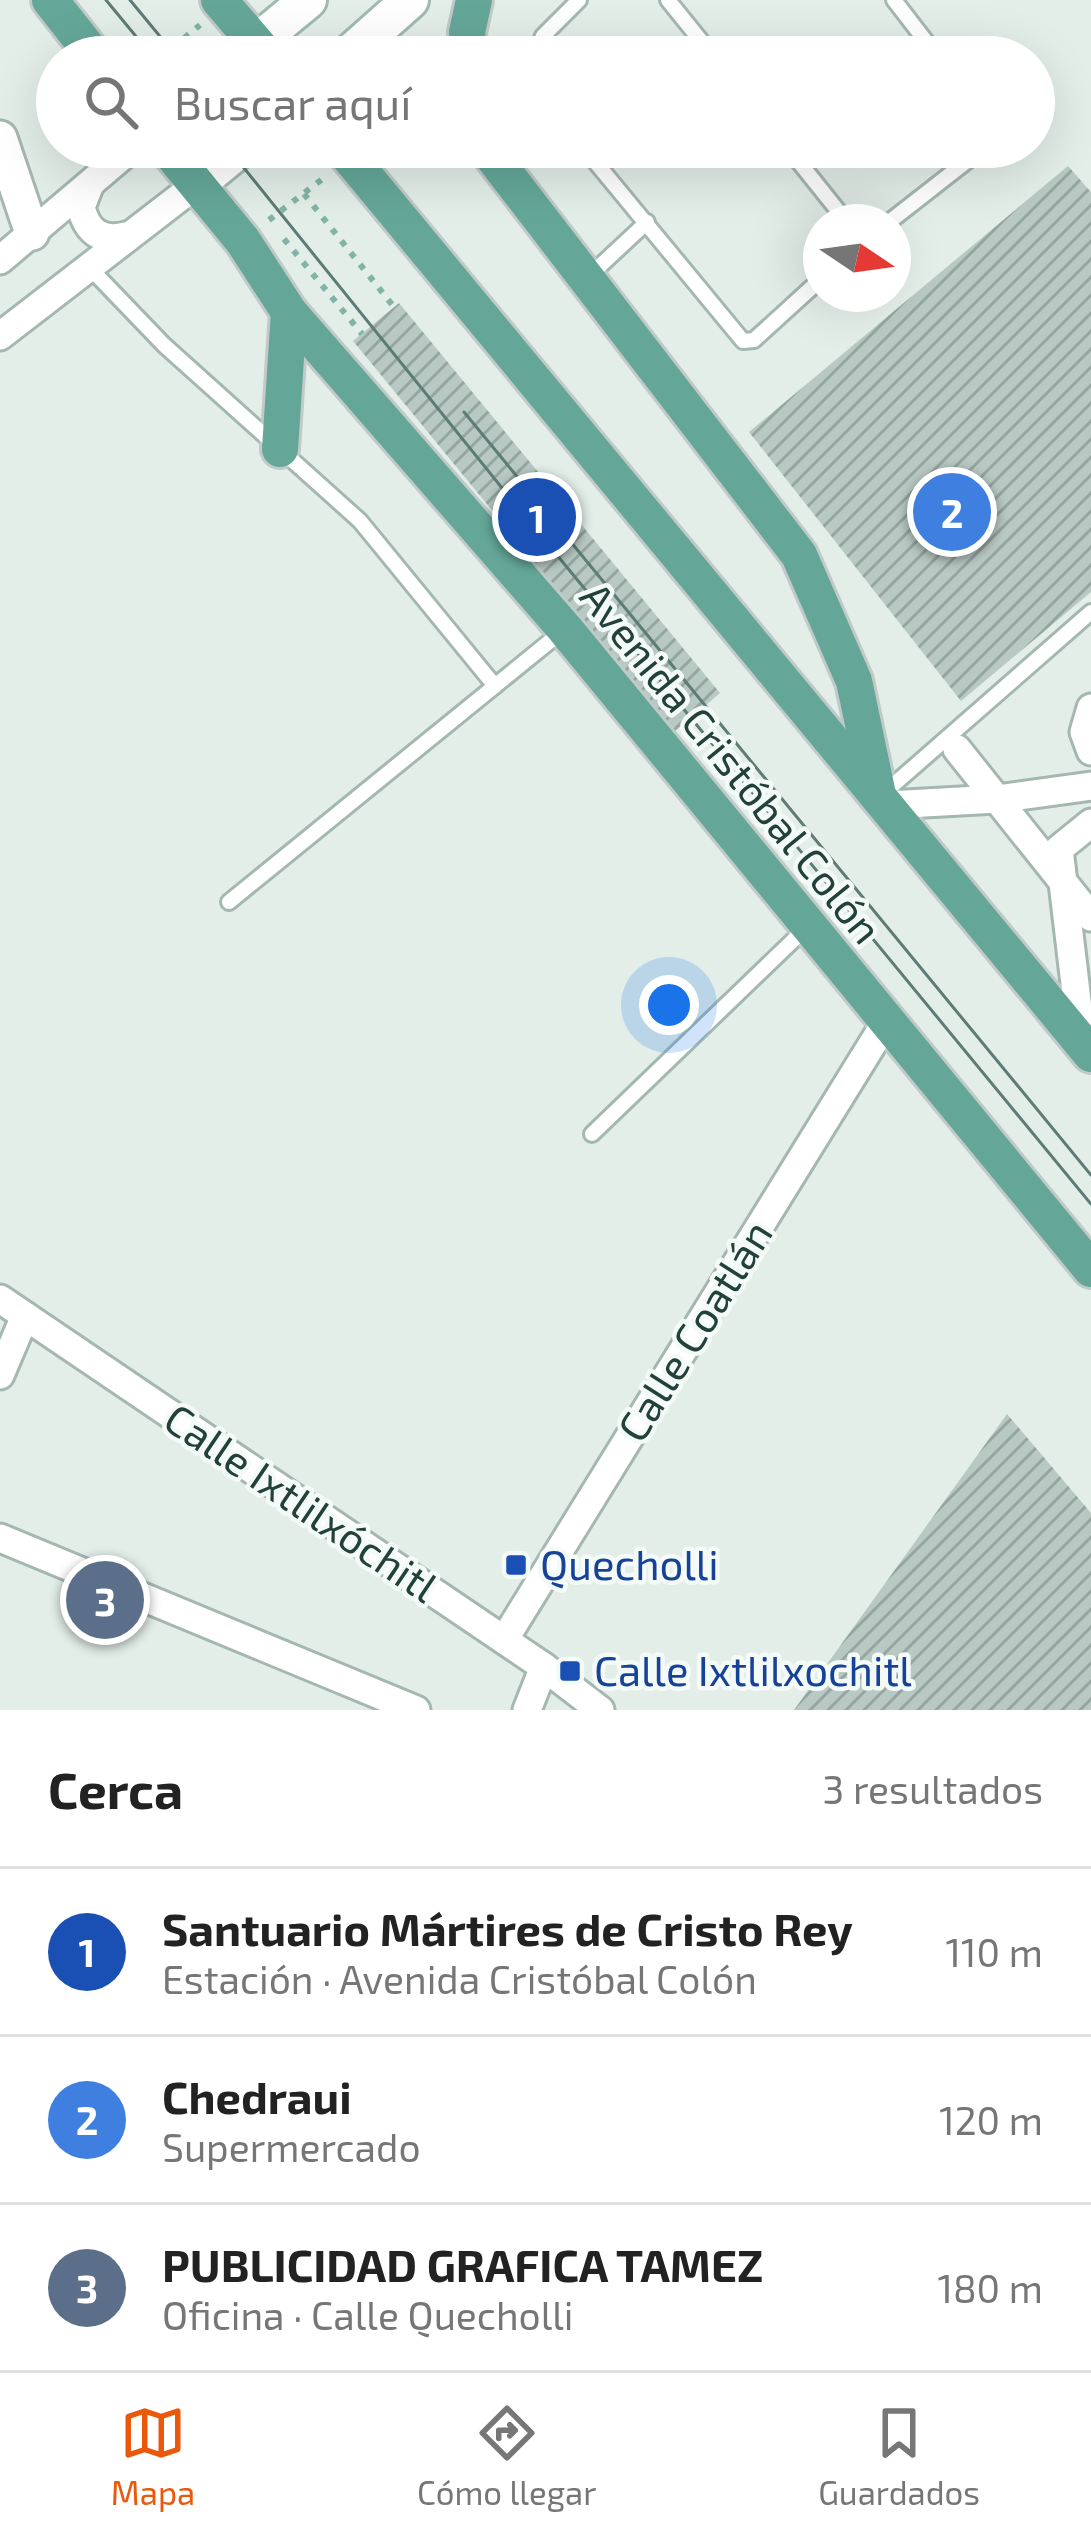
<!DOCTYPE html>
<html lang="es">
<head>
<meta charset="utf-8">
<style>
  body { margin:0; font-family:"Exo 2",sans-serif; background:#f6f6f6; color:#222 }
  .compass { position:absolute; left:803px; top:204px; width:108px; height:108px; border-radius:50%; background:#fff; box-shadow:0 12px 48px #0002; rotate:103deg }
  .you { position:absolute; left:669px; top:1005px; width:42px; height:42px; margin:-30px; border:9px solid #fff; border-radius:50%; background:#1a73e8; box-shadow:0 0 0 18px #1a73e833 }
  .badge { display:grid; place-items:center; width:78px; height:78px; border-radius:50%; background:#ea580c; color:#fff; font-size:39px; font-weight:700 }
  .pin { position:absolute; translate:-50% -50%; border:6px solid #fff; box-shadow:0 3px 12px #0006 }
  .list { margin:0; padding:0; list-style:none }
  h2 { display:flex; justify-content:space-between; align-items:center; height:156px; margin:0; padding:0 48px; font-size:51px }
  h2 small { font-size:39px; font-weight:400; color:#767676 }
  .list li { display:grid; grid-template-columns:78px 1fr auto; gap:36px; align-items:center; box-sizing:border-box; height:168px; padding:0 48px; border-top:3px solid #e0e0e0 }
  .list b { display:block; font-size:45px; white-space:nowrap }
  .list p { margin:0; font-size:39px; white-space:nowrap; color:#767676 }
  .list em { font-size:39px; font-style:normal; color:#767676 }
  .icon { flex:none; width:66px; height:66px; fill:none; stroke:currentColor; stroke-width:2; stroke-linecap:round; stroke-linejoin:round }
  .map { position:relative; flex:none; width:1091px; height:1710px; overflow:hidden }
  .search { position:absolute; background:#fff; box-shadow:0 12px 48px #0002; left:36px; right:36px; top:36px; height:132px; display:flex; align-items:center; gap:30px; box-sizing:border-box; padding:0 42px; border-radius:66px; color:#767676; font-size:45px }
  .sheet { height:660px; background:#fff }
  nav { display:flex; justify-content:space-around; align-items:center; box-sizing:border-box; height:168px; border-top:3px solid #e0e0e0; background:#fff; font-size:33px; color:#767676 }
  nav a { display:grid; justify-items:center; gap:6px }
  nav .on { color:#ea580c }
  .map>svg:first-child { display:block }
</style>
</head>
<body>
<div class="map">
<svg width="1091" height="1710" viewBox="0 0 1091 1710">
  <defs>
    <pattern id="building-hatch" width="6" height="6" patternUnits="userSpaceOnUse" patternTransform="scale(3)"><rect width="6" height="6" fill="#b8c9c3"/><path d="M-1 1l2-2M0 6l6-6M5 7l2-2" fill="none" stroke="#95a59f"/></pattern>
  </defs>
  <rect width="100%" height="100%" fill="#e3eee9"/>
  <g fill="url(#building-hatch)">
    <path d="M1068 166 1091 192V592L961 701 749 432Z"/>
    <path d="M399 303 720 693 674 732 353 341Z"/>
    <path d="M1007 1414 1091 1513V1710H794Z"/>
  </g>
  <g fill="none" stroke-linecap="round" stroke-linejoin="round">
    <defs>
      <g id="service">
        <path d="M668 0 714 57"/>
        <path d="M894 0 938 57"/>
        <path d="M534 57 543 36 579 0"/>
        <path d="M583 147 743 341 754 340 821 279"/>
        <path d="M787 147 847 222"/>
        <path d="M889 222 985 147"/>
        <path d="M89 267 164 345 360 521 495 686"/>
        <path d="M587 278 647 222"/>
        <path d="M884 793 1091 612"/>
        <path d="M229 902 565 629"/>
        <path d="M592 1134 808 926"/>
      </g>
      <g id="minor">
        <path d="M90 184 81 207C87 232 101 242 126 236"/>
        <path d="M0 260 133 147"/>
        <path d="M0 336 197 184"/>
        <path d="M1091 708 1084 732 1091 751"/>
        <path d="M957 749 1091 917"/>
        <path d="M888 805 997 799 1091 786"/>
        <path d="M1082 1043 1059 849 1091 823"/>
        <path d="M0 1299 544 1667 600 1710"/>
        <path d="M0 1375 25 1316"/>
        <path d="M0 1538 416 1710"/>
        <path d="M504 1640 886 1022"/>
        <path d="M527 1710 544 1667"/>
      </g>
      <path id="tertiary" d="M0 138 32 233"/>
      <g id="secondary">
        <path d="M239 57 308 0"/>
        <path d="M346 57 410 0"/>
        <path d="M197 184 242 147"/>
      </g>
      <g id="primary">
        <path d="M50 0 95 57"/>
        <path d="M219 0 268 57"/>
        <path d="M469 57 467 32 474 0"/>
        <path d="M166 147 243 241 289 312 565 629 1091 1269"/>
        <path d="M341 147 1091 1054"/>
        <path d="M490 147 493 157 799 555 854 681 877 790"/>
        <path d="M280 449 289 312"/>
      </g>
    </defs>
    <use href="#service" stroke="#a5b7b1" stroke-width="20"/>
    <use href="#minor" stroke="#a5b7b1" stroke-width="33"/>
    <use href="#tertiary" stroke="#a5b7b1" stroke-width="39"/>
    <use href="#secondary" stroke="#a0bab2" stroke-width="42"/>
    <use href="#primary" stroke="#c1cac8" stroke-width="42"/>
    <g stroke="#81b4a6" stroke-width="6" stroke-dasharray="6 9" stroke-linecap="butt">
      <path d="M161 57 200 25"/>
      <path d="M304 194 394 307"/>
      <path d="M269 220 325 177"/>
      <path d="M284 239 362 334"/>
    </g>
    <use href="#service" stroke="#fff" stroke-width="14"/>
    <use href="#minor" stroke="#fff" stroke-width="27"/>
    <use href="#tertiary" stroke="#fff" stroke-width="33"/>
    <use href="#secondary" stroke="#fff" stroke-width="36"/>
    <use href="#primary" stroke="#64a799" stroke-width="36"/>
    <g stroke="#5c7c75" stroke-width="3">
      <path d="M106 0 153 57"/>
      <path d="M130 0 177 57"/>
      <path d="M227 147 519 509 1091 1204"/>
      <path d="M464 412 1091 1175"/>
    </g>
  </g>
  <g fill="#1a4fb4" stroke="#f4faf7" stroke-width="4.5">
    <rect x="504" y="1553" width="24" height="24" rx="6"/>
    <rect x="558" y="1659" width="24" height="24" rx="6"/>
  </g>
  <g text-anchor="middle" stroke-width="9" stroke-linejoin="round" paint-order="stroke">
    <g font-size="42" fill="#21413a" stroke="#f4faf7">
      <text transform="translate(731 763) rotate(51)" y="15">Avenida Cristóbal Colón</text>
      <text transform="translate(695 1331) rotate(-58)" y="15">Calle Coatlán</text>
      <text transform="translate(301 1503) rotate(34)" y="15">Calle Ixtlilxóchitl</text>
    </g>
    <g font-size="42" fill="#164399" stroke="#f4faf7" text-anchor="start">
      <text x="540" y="1580">Quecholli</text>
      <text x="594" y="1686">Calle Ixtlilxochitl</text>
    </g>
  </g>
</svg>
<svg class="compass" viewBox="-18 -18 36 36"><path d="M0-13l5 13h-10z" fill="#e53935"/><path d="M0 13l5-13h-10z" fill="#767676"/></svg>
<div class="you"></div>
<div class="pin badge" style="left:537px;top:517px;background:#1a4fb4">1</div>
<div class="pin badge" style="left:952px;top:512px;background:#3f7fe0">2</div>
<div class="pin badge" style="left:105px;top:1600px;background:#5c6f8a">3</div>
<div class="search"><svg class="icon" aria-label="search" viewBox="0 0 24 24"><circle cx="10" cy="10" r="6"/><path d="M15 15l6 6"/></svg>Buscar aquí</div>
</div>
<section class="sheet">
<h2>Cerca<small>3 resultados</small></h2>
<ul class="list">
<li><span class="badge" style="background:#1a4fb4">1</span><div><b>Santuario Mártires de Cristo Rey</b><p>Estación · Avenida Cristóbal Colón</p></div><em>110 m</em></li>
<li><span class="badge" style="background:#3f7fe0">2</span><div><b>Chedraui</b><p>Supermercado</p></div><em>120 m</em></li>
<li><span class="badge" style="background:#5c6f8a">3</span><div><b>PUBLICIDAD GRAFICA TAMEZ</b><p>Oficina · Calle Quecholli</p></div><em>180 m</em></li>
</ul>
</section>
<nav>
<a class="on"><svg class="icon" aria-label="map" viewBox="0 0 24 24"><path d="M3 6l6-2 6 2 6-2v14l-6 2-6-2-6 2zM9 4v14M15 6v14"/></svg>Mapa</a>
<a><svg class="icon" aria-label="directions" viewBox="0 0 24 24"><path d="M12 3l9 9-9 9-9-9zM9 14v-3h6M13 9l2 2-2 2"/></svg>Cómo llegar</a>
<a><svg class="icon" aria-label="saved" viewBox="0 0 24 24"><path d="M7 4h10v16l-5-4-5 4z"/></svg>Guardados</a>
</nav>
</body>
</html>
